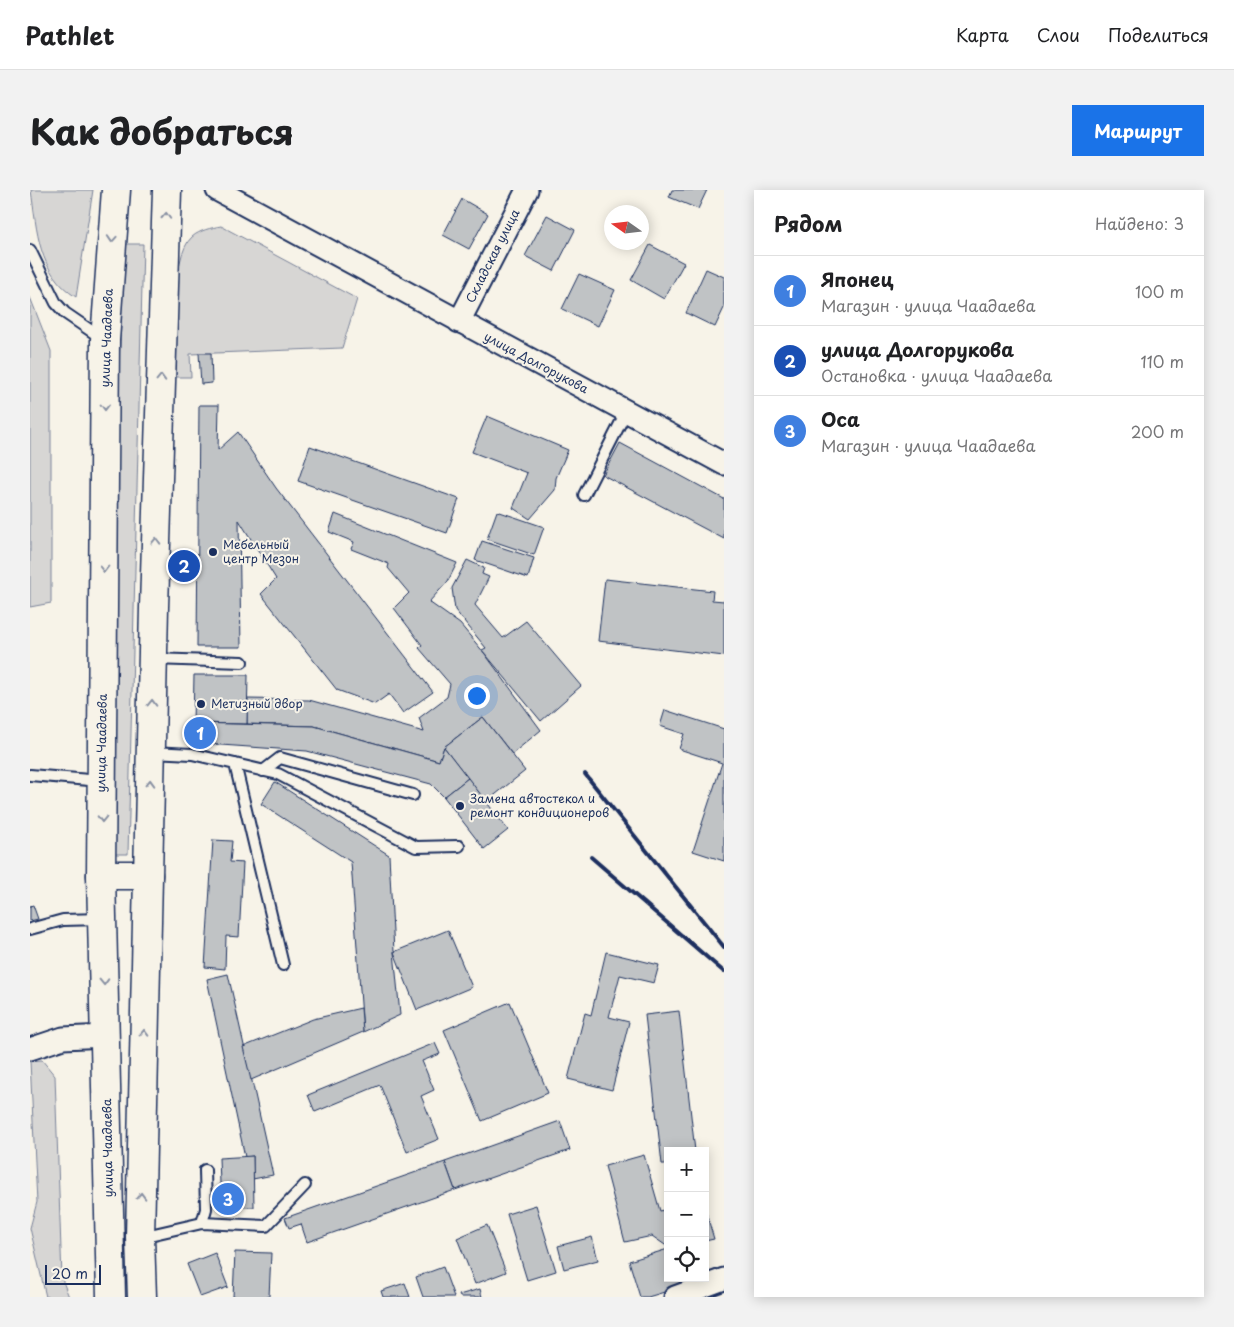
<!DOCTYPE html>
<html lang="ru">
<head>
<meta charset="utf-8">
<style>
  body { margin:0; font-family:"Playpen Sans",sans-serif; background:#f2f2f2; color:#202124 }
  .controls { position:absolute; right:15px; bottom:15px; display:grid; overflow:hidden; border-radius:0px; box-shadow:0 2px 12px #0003 }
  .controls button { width:45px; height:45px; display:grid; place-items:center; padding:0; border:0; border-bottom:1px solid #e0e0e0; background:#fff; color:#202124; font:25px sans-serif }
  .compass { position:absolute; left:574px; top:15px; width:45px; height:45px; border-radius:50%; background:#fff; box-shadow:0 2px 12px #0003; rotate:284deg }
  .scale { position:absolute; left:15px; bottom:12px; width:56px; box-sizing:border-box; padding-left:5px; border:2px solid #1b2f5e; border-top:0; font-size:14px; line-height:18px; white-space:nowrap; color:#1b2f5e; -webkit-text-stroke:4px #f7f3e8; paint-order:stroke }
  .you { position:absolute; left:446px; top:505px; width:18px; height:18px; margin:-12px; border:4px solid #fff; border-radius:50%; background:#1a73e8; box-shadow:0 0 0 8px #1a73e833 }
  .badge { display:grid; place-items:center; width:32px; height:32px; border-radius:50%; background:#1a73e8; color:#fff; font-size:16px; font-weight:700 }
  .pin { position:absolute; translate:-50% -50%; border:2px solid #fff; box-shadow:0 1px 5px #0006 }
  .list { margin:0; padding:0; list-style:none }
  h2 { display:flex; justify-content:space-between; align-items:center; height:65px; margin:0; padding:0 20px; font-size:21px }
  h2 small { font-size:16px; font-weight:400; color:#757577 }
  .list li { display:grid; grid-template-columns:32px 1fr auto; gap:15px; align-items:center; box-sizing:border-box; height:70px; padding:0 20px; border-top:1px solid #e0e0e0 }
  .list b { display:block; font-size:19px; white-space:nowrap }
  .list p { margin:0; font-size:16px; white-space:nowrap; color:#757577 }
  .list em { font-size:16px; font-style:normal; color:#757577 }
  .icon { flex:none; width:28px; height:28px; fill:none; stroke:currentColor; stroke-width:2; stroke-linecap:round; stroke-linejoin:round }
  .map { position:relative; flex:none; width:694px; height:1107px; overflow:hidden; border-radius:0px }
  header { display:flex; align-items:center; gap:30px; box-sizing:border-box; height:70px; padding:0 25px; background:#fff; border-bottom:1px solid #e0e0e0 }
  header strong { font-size:24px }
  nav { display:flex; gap:28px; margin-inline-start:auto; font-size:18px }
  .intro { display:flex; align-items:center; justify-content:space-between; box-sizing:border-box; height:120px; padding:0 30px }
  h1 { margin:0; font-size:35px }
  .button { padding:12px 22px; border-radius:0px; background:#1a73e8; color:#fff; font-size:18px; font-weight:700 }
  main { display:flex; gap:30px; padding:0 30px }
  aside { flex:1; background:#fff; border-radius:0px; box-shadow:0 2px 12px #0003 }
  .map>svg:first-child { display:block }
</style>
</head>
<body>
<header>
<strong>Pathlet</strong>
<nav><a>Карта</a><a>Слои</a><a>Поделиться</a></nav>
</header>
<div class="intro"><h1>Как добраться</h1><a class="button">Маршрут</a></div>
<main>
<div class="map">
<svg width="694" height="1107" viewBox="0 0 694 1107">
  <rect width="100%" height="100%" fill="#f7f3e8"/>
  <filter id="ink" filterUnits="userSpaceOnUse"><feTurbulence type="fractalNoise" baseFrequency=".02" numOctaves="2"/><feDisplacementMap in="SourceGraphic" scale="10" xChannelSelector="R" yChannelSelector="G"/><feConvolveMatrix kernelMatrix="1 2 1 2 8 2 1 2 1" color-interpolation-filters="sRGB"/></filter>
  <g filter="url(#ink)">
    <g fill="#d7d6d4" stroke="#798299">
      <path d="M1 0H63L46 107C8 83 7 41 1 0Z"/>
      <path d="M191 36 327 109 312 158 160 164 161 187H143C144 158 140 66 162 47 170 40 181 38 191 36Z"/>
      <path d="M95 54H113L98 664H82L89 173Z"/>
      <path d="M0 107 21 161V413L0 417Z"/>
      <path d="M12 870 25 886 32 1089 39 1107H16L0 1038 7 1012 0 871Z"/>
    </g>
    <g fill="#c0c3c5" stroke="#1b2f5e">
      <path d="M642 0H677L668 19 639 7Z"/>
      <path d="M432 9 458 24 439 59 413 45Z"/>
      <path d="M517 25 545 40 524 81 495 66Z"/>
      <path d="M620 55 654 73 634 109 601 90Z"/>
      <path d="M676 79 694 87V118L685 137 656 123Z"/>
      <path d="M549 84 585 100 568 136 532 119Z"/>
      <path d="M169 163H181L182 193 171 194Z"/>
      <path d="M169 215H189L188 260 208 242 246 298 403 502 373 523 359 504 345 514 307 500 231 404 246 389 209 330 211 457H167Z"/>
      <path d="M457 226 538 260 526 288 525 300 500 329 483 318 497 283 442 262Z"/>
      <path d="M590 253 694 309V349L573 285Z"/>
      <path d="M280 256 429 309 417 343 268 291Z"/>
      <path d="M467 321 514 337 504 365 457 349Z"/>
      <path d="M305 324 427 373 418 391 399 412 430 434 455 464 511 540 482 564 453 527 414 557 409 571 284 536 217 534V509L279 510 394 542 389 528 417 507 420 494 389 458 392 455 364 418 379 403 358 378 359 374 321 359 324 352 299 342Z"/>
      <path d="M452 351 504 368 498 388 445 370Z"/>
      <path d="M437 370 454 378 452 384 459 387 445 415 473 448 496 431 551 496 511 531 452 460 456 458 425 420 422 398Z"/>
      <path d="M575 389 683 401 682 410 694 411V466L568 451Z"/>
      <path d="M164 485H218L217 534 163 533Z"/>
      <path d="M635 520 694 539V671L663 661 692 573 649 559 654 544 630 536Z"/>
      <path d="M453 527 495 581 456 612 414 557Z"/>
      <path d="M163 533 284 536 409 571 414 557 438 588 414 607 401 594 277 561 162 553Z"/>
      <path d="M438 588 478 640 454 659 414 607Z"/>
      <path d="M245 592 359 665 364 762 370 825 333 842 321 672 231 614Z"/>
      <path d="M183 650 202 651 200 672 213 673 209 747 196 746 195 779 175 777Z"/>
      <path d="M3 715 8 729 0 731V716Z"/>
      <path d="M418 740 442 797 387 820 364 762Z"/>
      <path d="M576 762 629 775 624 793 590 785 579 827 599 832 582 900 538 889 555 823 561 825Z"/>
      <path d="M198 784 243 985 223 989V966L215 967 177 789Z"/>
      <path d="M480 812 518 903 452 931 414 840Z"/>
      <path d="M331 818 333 842 221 890 213 857 283 829Z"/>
      <path d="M649 821 665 961H638V974H632L615 825Z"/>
      <path d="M405 853 410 864 392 871 404 900 391 906 409 949 377 962 350 895 285 922 278 905Z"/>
      <path d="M530 931 540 960 425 1000 415 972Z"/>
      <path d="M614 965 630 1021 638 1019V1057L622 1046 595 1052 575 976Z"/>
      <path d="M223 966 224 1017 191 1018 189 968Z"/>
      <path d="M415 972 425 1000 277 1052 271 1034 259 1038 255 1028Z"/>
      <path d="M506 1015 526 1081 497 1090 477 1024Z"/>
      <path d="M676 1022 684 1049 675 1051V1023Z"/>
      <path d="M457 1035 476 1082 445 1094 427 1048Z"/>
      <path d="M562 1047 568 1070 534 1079 528 1056Z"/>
      <path d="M638 1059V1088H648L651 1097 618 1107H610L599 1071Z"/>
      <path d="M205 1062 241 1063 239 1107H203Z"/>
      <path d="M185 1063 198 1097 170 1107 157 1074Z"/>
      <path d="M413 1077 424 1107H393L386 1087Z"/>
      <path d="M375 1093 380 1107H353L351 1101Z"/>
      <path d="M450 1099 452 1107H430L429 1105Z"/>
    </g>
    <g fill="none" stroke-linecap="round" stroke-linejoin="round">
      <defs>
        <g id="service">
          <path d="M0 60 26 113 35 123 73 149"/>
          <path d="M554 305 596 222"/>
          <path d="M123 469 212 472"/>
          <path d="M122 562 162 564 205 574 253 775"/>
          <path d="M205 574 248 584 386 657 429 656"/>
          <path d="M233 581 250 568 383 605"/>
          <path d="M0 585 71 591"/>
          <path d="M0 739 33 730 71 729"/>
          <path d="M172 1033 176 1019 175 980"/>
          <path d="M111 1047 172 1033 236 1036 275 995"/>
        </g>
        <g id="minor">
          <path d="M187 0 694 274"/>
          <path d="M429 132 497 0"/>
          <path d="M0 859 33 848 76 846"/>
          <path d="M645 1107 694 1089"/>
        </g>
        <g id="primary">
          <path d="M71 685H118"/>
          <path d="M81 1107 71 685 75 150 86 0"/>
          <path d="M112 1107 110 1047 124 417 137 0"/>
        </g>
      </defs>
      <use href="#service" stroke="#1b2f5e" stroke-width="14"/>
      <use href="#minor" stroke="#1b2f5e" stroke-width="25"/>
      <use href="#primary" stroke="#1b2f5e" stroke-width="31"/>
      <use href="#service" stroke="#f7f3e8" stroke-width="10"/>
      <use href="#minor" stroke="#f7f3e8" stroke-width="21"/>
      <use href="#primary" stroke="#f7f3e8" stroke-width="28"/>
      <g stroke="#1b2f5e" stroke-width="4">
        <path d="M555 584 694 757"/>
        <path d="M561 667 694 782"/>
      </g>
    </g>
    <defs><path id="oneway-chevron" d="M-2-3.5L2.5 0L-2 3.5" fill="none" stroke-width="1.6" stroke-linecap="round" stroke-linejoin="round" transform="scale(1.25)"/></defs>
    <g stroke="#8991a3">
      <use href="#oneway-chevron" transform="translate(136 26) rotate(-87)"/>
      <use href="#oneway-chevron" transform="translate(82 49) rotate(94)"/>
      <use href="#oneway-chevron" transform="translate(131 188) rotate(-88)"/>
      <use href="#oneway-chevron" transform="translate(75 217) rotate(90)"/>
      <use href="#oneway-chevron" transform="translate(126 351) rotate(-88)"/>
      <use href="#oneway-chevron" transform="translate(74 379) rotate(90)"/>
      <use href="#oneway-chevron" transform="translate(122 513) rotate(-89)"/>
      <use href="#oneway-chevron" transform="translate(120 593) rotate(-88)"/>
      <use href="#oneway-chevron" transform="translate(72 629) rotate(91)"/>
      <use href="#oneway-chevron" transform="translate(74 792) rotate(88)"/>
      <use href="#oneway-chevron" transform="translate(114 843) rotate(-89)"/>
      <use href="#oneway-chevron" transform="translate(111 1006) rotate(-89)"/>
    </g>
  </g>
  <g fill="#1b2f5e" stroke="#f7f3e8" stroke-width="2">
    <circle cx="183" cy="362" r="5"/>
    <circle cx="171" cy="514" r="5"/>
    <circle cx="430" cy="616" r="5"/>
  </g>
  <g text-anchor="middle" stroke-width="4" stroke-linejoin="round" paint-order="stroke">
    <g font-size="12" fill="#1b2f5e" stroke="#f7f3e8">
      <text transform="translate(463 66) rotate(-63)" y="4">Складская улица</text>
      <text transform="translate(77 148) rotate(-88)" y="4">улица Чаадаева</text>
      <text transform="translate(506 173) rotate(28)" y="4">улица Долгорукова</text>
      <text transform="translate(72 553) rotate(-89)" y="4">улица Чаадаева</text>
      <text transform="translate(78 958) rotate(-91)" y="4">улица Чаадаева</text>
    </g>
    <g font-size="12" fill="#1b2f5e" stroke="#f7f3e8" text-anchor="start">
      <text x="193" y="359">Мебельный<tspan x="193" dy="14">центр Мезон</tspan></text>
      <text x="181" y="518">Метизный двор</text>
      <text x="440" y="613">Замена автостекол и<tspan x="440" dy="14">ремонт кондиционеров</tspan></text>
    </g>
  </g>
</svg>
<div class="controls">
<button>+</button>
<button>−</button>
<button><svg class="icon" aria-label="locate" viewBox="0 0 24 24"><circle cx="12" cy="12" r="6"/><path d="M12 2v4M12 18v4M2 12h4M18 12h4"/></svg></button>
</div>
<svg class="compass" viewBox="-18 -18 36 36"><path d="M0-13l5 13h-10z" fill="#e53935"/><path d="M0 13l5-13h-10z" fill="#757577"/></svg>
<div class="scale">20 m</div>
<div class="you"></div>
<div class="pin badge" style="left:170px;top:543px;background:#3f7fe0">1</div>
<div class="pin badge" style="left:154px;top:376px;background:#1a4fb4">2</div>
<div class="pin badge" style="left:198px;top:1009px;background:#3f7fe0">3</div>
</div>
<aside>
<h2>Рядом<small>Найдено: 3</small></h2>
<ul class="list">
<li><span class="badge" style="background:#3f7fe0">1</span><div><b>Японец</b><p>Магазин · улица Чаадаева</p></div><em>100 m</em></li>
<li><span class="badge" style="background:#1a4fb4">2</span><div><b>улица Долгорукова</b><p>Остановка · улица Чаадаева</p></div><em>110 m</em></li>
<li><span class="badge" style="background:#3f7fe0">3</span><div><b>Оса</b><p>Магазин · улица Чаадаева</p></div><em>200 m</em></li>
</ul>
</aside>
</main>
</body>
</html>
